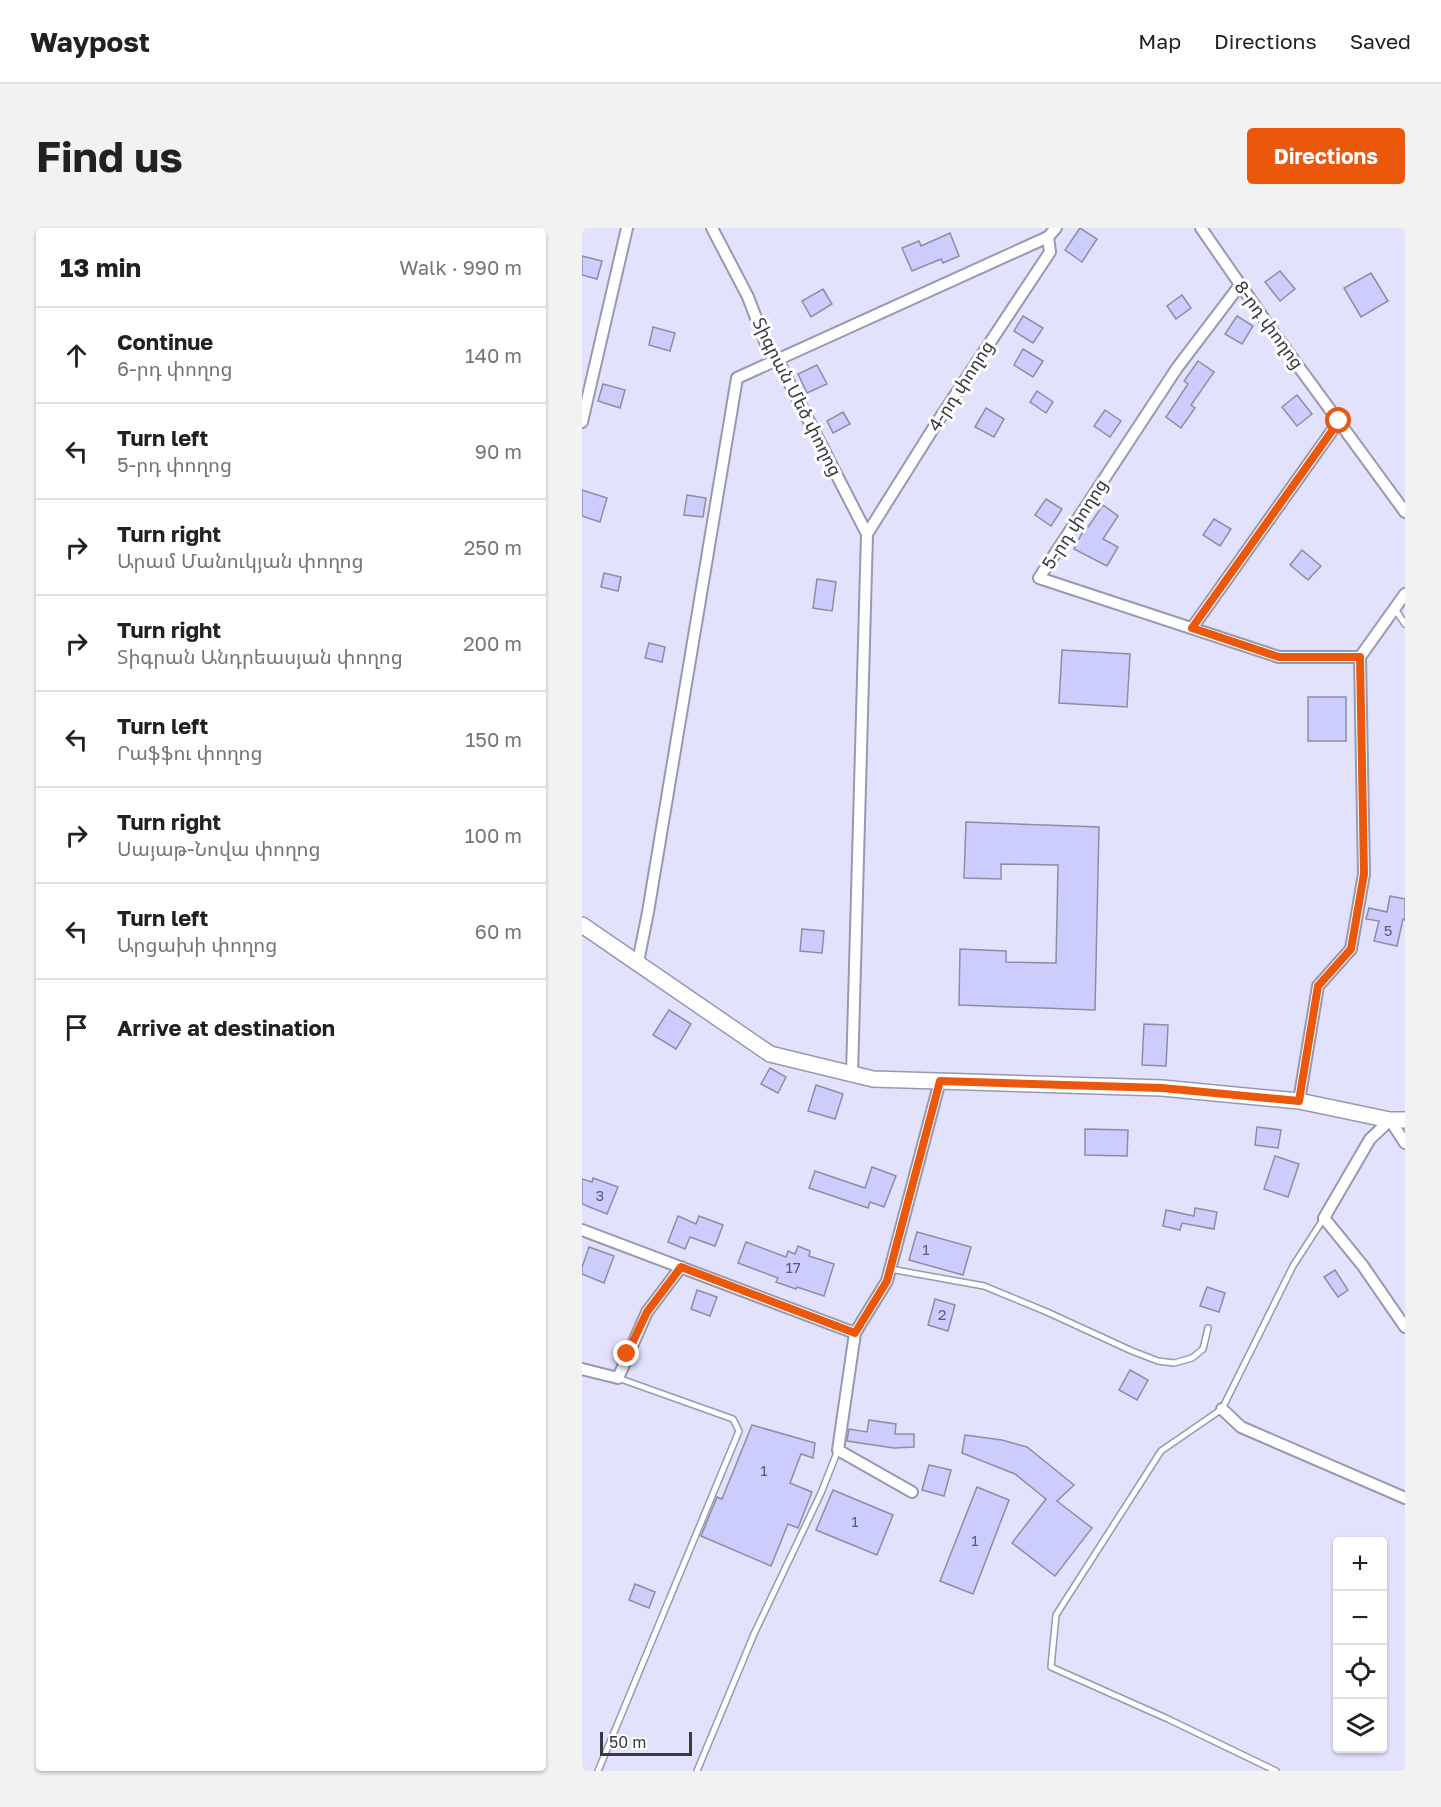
<!DOCTYPE html>
<html lang="en">
<head>
<meta charset="utf-8">
<style>
  body { margin:0; font-family:"Golos Text","Noto Sans Armenian",sans-serif; background:#f2f2f2; color:#202124 }
  .controls { position:absolute; right:18px; bottom:18px; display:grid; overflow:hidden; border-radius:6px; box-shadow:0 2px 4px #0004 }
  .controls button { width:54px; height:54px; display:grid; place-items:center; padding:0; border:0; border-bottom:2px solid #e0e0e0; background:#fff; color:#202124; font:30px sans-serif }
  .scale { position:absolute; left:18px; bottom:15px; width:92px; box-sizing:border-box; padding-left:6px; border:3px solid #393943; border-top:0; font-size:16px; line-height:21px; white-space:nowrap; color:#393943; -webkit-text-stroke:4px #fff; paint-order:stroke }
  .stop { position:absolute; width:18px; height:18px; margin:-14px; border:4px solid #ea580c; border-radius:50%; background:#fff }
  .stop.end { background:#ea580c; border-color:#fff; box-shadow:0 2px 6px #0008 }
  .list { margin:0; padding:0; list-style:none }
  h2 { display:flex; justify-content:space-between; align-items:center; height:78px; margin:0; padding:0 24px; font-size:26px }
  h2 small { font-size:20px; font-weight:400; color:#757577 }
  .list li { display:grid; grid-template-columns:39px 1fr auto; gap:18px; align-items:center; box-sizing:border-box; height:96px; padding:0 24px; border-top:2px solid #e0e0e0 }
  .list b { display:block; font-size:22px; white-space:nowrap }
  .list p { margin:0; font-size:20px; white-space:nowrap; color:#757577 }
  .list em { font-size:20px; font-style:normal; color:#757577 }
  .icon { flex:none; width:33px; height:33px; fill:none; stroke:currentColor; stroke-width:2; stroke-linecap:round; stroke-linejoin:round }
  .map { position:relative; flex:none; width:823px; height:1543px; overflow:hidden; border-radius:6px }
  header { display:flex; align-items:center; gap:36px; box-sizing:border-box; height:84px; padding:0 30px; background:#fff; border-bottom:2px solid #e0e0e0 }
  header strong { font-size:28px }
  nav { display:flex; gap:33px; margin-inline-start:auto; font-size:21px }
  .intro { display:flex; align-items:center; justify-content:space-between; box-sizing:border-box; height:144px; padding:0 36px }
  h1 { margin:0; font-size:42px }
  .button { padding:15px 27px; border-radius:6px; background:#ea580c; color:#fff; font-size:21px; font-weight:700 }
  main { display:flex; gap:36px; padding:0 36px }
  aside { flex:1; background:#fff; border-radius:6px; box-shadow:0 2px 4px #0004 }
  .map>svg:first-child { display:block }
</style>
</head>
<body>
<header>
<strong>Waypost</strong>
<nav><a>Map</a><a>Directions</a><a>Saved</a></nav>
</header>
<div class="intro"><h1>Find us</h1><a class="button">Directions</a></div>
<main>
<aside>
<h2>13 min<small>Walk · 990 m</small></h2>
<ul class="list">
<li><svg class="icon" aria-label="ahead" viewBox="0 0 24 24"><path d="M12 20V5M6 11l6-6 6 6"/></svg><div><b>Continue</b><p>6-րդ փողոց</p></div><em>140 m</em></li>
<li><svg class="icon" aria-label="left" viewBox="0 0 24 24"><path d="M17 20v-9H6M10 6l-5 5 5 5"/></svg><div><b>Turn left</b><p>5-րդ փողոց</p></div><em>90 m</em></li>
<li><svg class="icon" aria-label="right" viewBox="0 0 24 24"><path d="M7 20v-9h11M14 6l5 5-5 5"/></svg><div><b>Turn right</b><p>Արամ Մանուկյան փողոց</p></div><em>250 m</em></li>
<li><svg class="icon" aria-label="right" viewBox="0 0 24 24"><path d="M7 20v-9h11M14 6l5 5-5 5"/></svg><div><b>Turn right</b><p>Տիգրան Անդրեասյան փողոց</p></div><em>200 m</em></li>
<li><svg class="icon" aria-label="left" viewBox="0 0 24 24"><path d="M17 20v-9H6M10 6l-5 5 5 5"/></svg><div><b>Turn left</b><p>Րաֆֆու փողոց</p></div><em>150 m</em></li>
<li><svg class="icon" aria-label="right" viewBox="0 0 24 24"><path d="M7 20v-9h11M14 6l5 5-5 5"/></svg><div><b>Turn right</b><p>Սայաթ-Նովա փողոց</p></div><em>100 m</em></li>
<li><svg class="icon" aria-label="left" viewBox="0 0 24 24"><path d="M17 20v-9H6M10 6l-5 5 5 5"/></svg><div><b>Turn left</b><p>Արցախի փողոց</p></div><em>60 m</em></li>
<li><svg class="icon" aria-label="arrive" viewBox="0 0 24 24"><path d="M6 21V4h12l-3 4 3 4H6"/></svg><div><b>Arrive at destination</b></div></li>
</ul>
</aside>
<div class="map">
<svg width="823" height="1543" viewBox="0 0 823 1543">
  <rect width="100%" height="100%" fill="#e2e2fd"/>
  <g fill="#ccccfd" stroke="#8d8da6" stroke-width="1.5">
    <path d="M498 0 515 11 500 34 483 22Z"/>
    <path d="M368 5 377 28 361 35 359 31 330 43 320 20 337 13 339 18Z"/>
    <path d="M0 28 20 33 15 51 0 47Z"/>
    <path d="M698 43 713 61 698 73 683 54Z"/>
    <path d="M789 45 806 73 779 89 762 60Z"/>
    <path d="M241 61 250 76 229 89 220 73Z"/>
    <path d="M600 67 609 80 594 91 585 78Z"/>
    <path d="M441 88 461 100 451 115 432 103Z"/>
    <path d="M655 88 671 98 660 116 643 106Z"/>
    <path d="M71 99 93 105 88 123 67 117Z"/>
    <path d="M441 121 461 133 451 149 432 137Z"/>
    <path d="M616 133 632 144 609 177 613 180 599 200 584 189 606 156 602 153Z"/>
    <path d="M235 137 245 156 225 165 216 146Z"/>
    <path d="M21 156 43 162 38 180 16 173Z"/>
    <path d="M455 163 471 174 464 185 448 174Z"/>
    <path d="M715 167 730 186 715 198 700 179Z"/>
    <path d="M404 180 422 191 412 209 393 199Z"/>
    <path d="M523 182 539 193 528 209 512 198Z"/>
    <path d="M261 184 268 196 251 205 245 193Z"/>
    <path d="M0 262 25 270 18 294 0 288Z"/>
    <path d="M105 267 124 270 121 289 102 287Z"/>
    <path d="M464 271 480 281 469 298 453 287Z"/>
    <path d="M521 277 536 288 521 311 536 319 525 338 492 321 502 301 504 302Z"/>
    <path d="M632 291 649 301 638 318 621 307Z"/>
    <path d="M720 322 739 338 726 352 708 337Z"/>
    <path d="M22 345 39 349 36 363 19 359Z"/>
    <path d="M235 351 254 354 250 383 231 380Z"/>
    <path d="M67 415 83 419 80 434 63 430Z"/>
    <path d="M480 422 548 426 545 479 477 475Z"/>
    <rect x="726" y="469" width="38" height="44"/>
    <path d="M384 594 517 599 513 782 377 777 378 721 424 723V734L474 735 476 637 419 636V651L382 650Z"/>
    <path d="M808 668 823 671V692L821 691 815 718 792 713 797 693 784 691 787 680 805 684Z"/>
    <path d="M220 701 242 703 240 725 218 723Z"/>
    <path d="M87 782 109 796 94 821 71 807Z"/>
    <path d="M562 796 586 797 584 838 560 837Z"/>
    <path d="M188 840 204 849 196 865 179 856Z"/>
    <path d="M234 857 261 866 253 891 226 883Z"/>
    <path d="M675 899 699 902 696 920 673 917Z"/>
    <path d="M503 901 546 902 545 928 503 927Z"/>
    <path d="M693 928 717 936 706 969 682 961Z"/>
    <path d="M290 939 314 948 302 979 288 974 286 980 227 960 233 943 283 960Z"/>
    <path d="M11 950 36 959 25 986 0 976V951L10 954Z"/>
    <path d="M613 980 635 984 632 1001 600 995 598 1002 581 998 584 982 612 988Z"/>
    <path d="M96 988 114 996 117 988 141 997 133 1018 108 1009 103 1021 86 1014Z"/>
    <path d="M335 1004 389 1019 381 1047 327 1032Z"/>
    <path d="M164 1014 204 1029 206 1023 213 1026 216 1018 228 1023 227 1028 252 1036 242 1068 215 1059 214 1061 194 1054 196 1050 156 1035Z"/>
    <path d="M7 1019 32 1028 22 1055 0 1046V1039Z"/>
    <path d="M753 1042 766 1062 756 1069 742 1049Z"/>
    <path d="M625 1059 643 1065 637 1084 618 1078Z"/>
    <path d="M115 1062 135 1069 128 1088 109 1081Z"/>
    <path d="M353 1071 373 1077 366 1103 346 1097Z"/>
    <path d="M548 1142 566 1152 555 1172 537 1162Z"/>
    <path d="M287 1192 314 1196 313 1206H332V1219L312 1220 265 1213 267 1201 285 1204Z"/>
    <path d="M170 1197 233 1215 231 1230 219 1226 208 1255 230 1264 216 1300 206 1296 189 1338 119 1308 135 1269 140 1271Z"/>
    <path d="M383 1207 420 1212 445 1219 492 1257 475 1273 510 1300 473 1348 430 1315 464 1271 433 1246 380 1225Z"/>
    <path d="M347 1237 369 1242 362 1268 340 1262Z"/>
    <path d="M395 1259 427 1272 391 1366 358 1353Z"/>
    <path d="M251 1262 311 1287 295 1327 234 1302Z"/>
    <path d="M53 1356 73 1364 67 1380 47 1372Z"/>
  </g>
  <g fill="none" stroke-linecap="round" stroke-linejoin="round">
    <defs>
      <g id="lane">
        <path d="M813 381 823 396"/>
        <path d="M308 1041 402 1058 465 1084 550 1123 576 1133 592 1135 610 1130 621 1121 626 1100"/>
        <path d="M16 1543 157 1203 151 1191 36 1150"/>
        <path d="M115 1543 172 1406 239 1265 256 1222"/>
        <path d="M694 1543 586 1491 469 1439 474 1387 579 1223 640 1181 711 1038 742 990"/>
      </g>
      <g id="street">
        <path d="M130 0 166 69 184 116 195 131 285 306 270 846"/>
        <path d="M619 0 689 101 823 284"/>
        <path d="M658 57 595 140 457 350 697 429H778"/>
        <path d="M0 194 45 0"/>
        <path d="M285 306 354 196 468 24 466 9"/>
        <path d="M610 400 757 193"/>
        <path d="M56 734 66 684 155 150 466 9 474 0"/>
        <path d="M717 873 736 758 769 721 782 646 778 429 823 366"/>
        <path d="M823 915 808 892 788 911 742 990 781 1038 823 1099"/>
        <path d="M0 1002 273 1105"/>
        <path d="M0 1141 36 1150 65 1084 99 1039"/>
        <path d="M640 1181 659 1199 823 1270"/>
        <path d="M330 1264 256 1222 273 1105 305 1053 358 853"/>
      </g>
      <path id="secondary" d="M0 697 188 826 291 851 580 860 717 873 808 892H823"/>
    </defs>
    <use href="#lane" stroke="#9898b1" stroke-width="8"/>
    <use href="#street" stroke="#9898b1" stroke-width="14"/>
    <use href="#secondary" stroke="#9898b1" stroke-width="18"/>
    <use href="#lane" stroke="#fff" stroke-width="5"/>
    <use href="#street" stroke="#fff" stroke-width="10"/>
    <use href="#secondary" stroke="#fff" stroke-width="15"/>
  </g>
  <g fill="none" stroke-linecap="round" stroke-linejoin="round">
    <path stroke="#ea580c" stroke-width="8" d="M45 1126 65 1084 99 1039 273 1105 305 1053 358 853 580 860 717 873 736 758 769 721 782 646 778 429H697L610 400 757 193"/>
  </g>
  <g text-anchor="middle" stroke-width="6" stroke-linejoin="round" paint-order="stroke">
    <g font-size="15" fill="#5e5e72">
      <text x="806" y="708">5</text>
      <text x="18" y="973">3</text>
      <text x="344" y="1027">1</text>
      <text x="211" y="1045">17</text>
      <text x="360" y="1092">2</text>
      <text x="182" y="1248">1</text>
      <text x="273" y="1299">1</text>
      <text x="393" y="1318">1</text>
    </g>
    <g font-size="18" fill="#393943" stroke="#fff">
      <text transform="translate(687 97) rotate(54)" y="6">8-րդ փողոց</text>
      <text transform="translate(379 158) rotate(-57)" y="6">4-րդ փողոց</text>
      <text transform="translate(215 169) rotate(63)" y="6">Տիգրան Մեծ փողոց</text>
      <text transform="translate(493 296) rotate(-57)" y="6">5-րդ փողոց</text>
    </g>
  </g>
</svg>
<div class="controls">
<button>+</button>
<button>−</button>
<button><svg class="icon" aria-label="locate" viewBox="0 0 24 24"><circle cx="12" cy="12" r="6"/><path d="M12 2v4M12 18v4M2 12h4M18 12h4"/></svg></button>
<button><svg class="icon" aria-label="layers" viewBox="0 0 24 24"><path d="M12 4l9 5-9 5-9-5zM3 14l9 5 9-5"/></svg></button>
</div>
<div class="scale">50 m</div>
<div class="stop" style="left:757px;top:193px"></div>
<div class="stop end" style="left:45px;top:1126px"></div>
</div>
</main>
</body>
</html>
